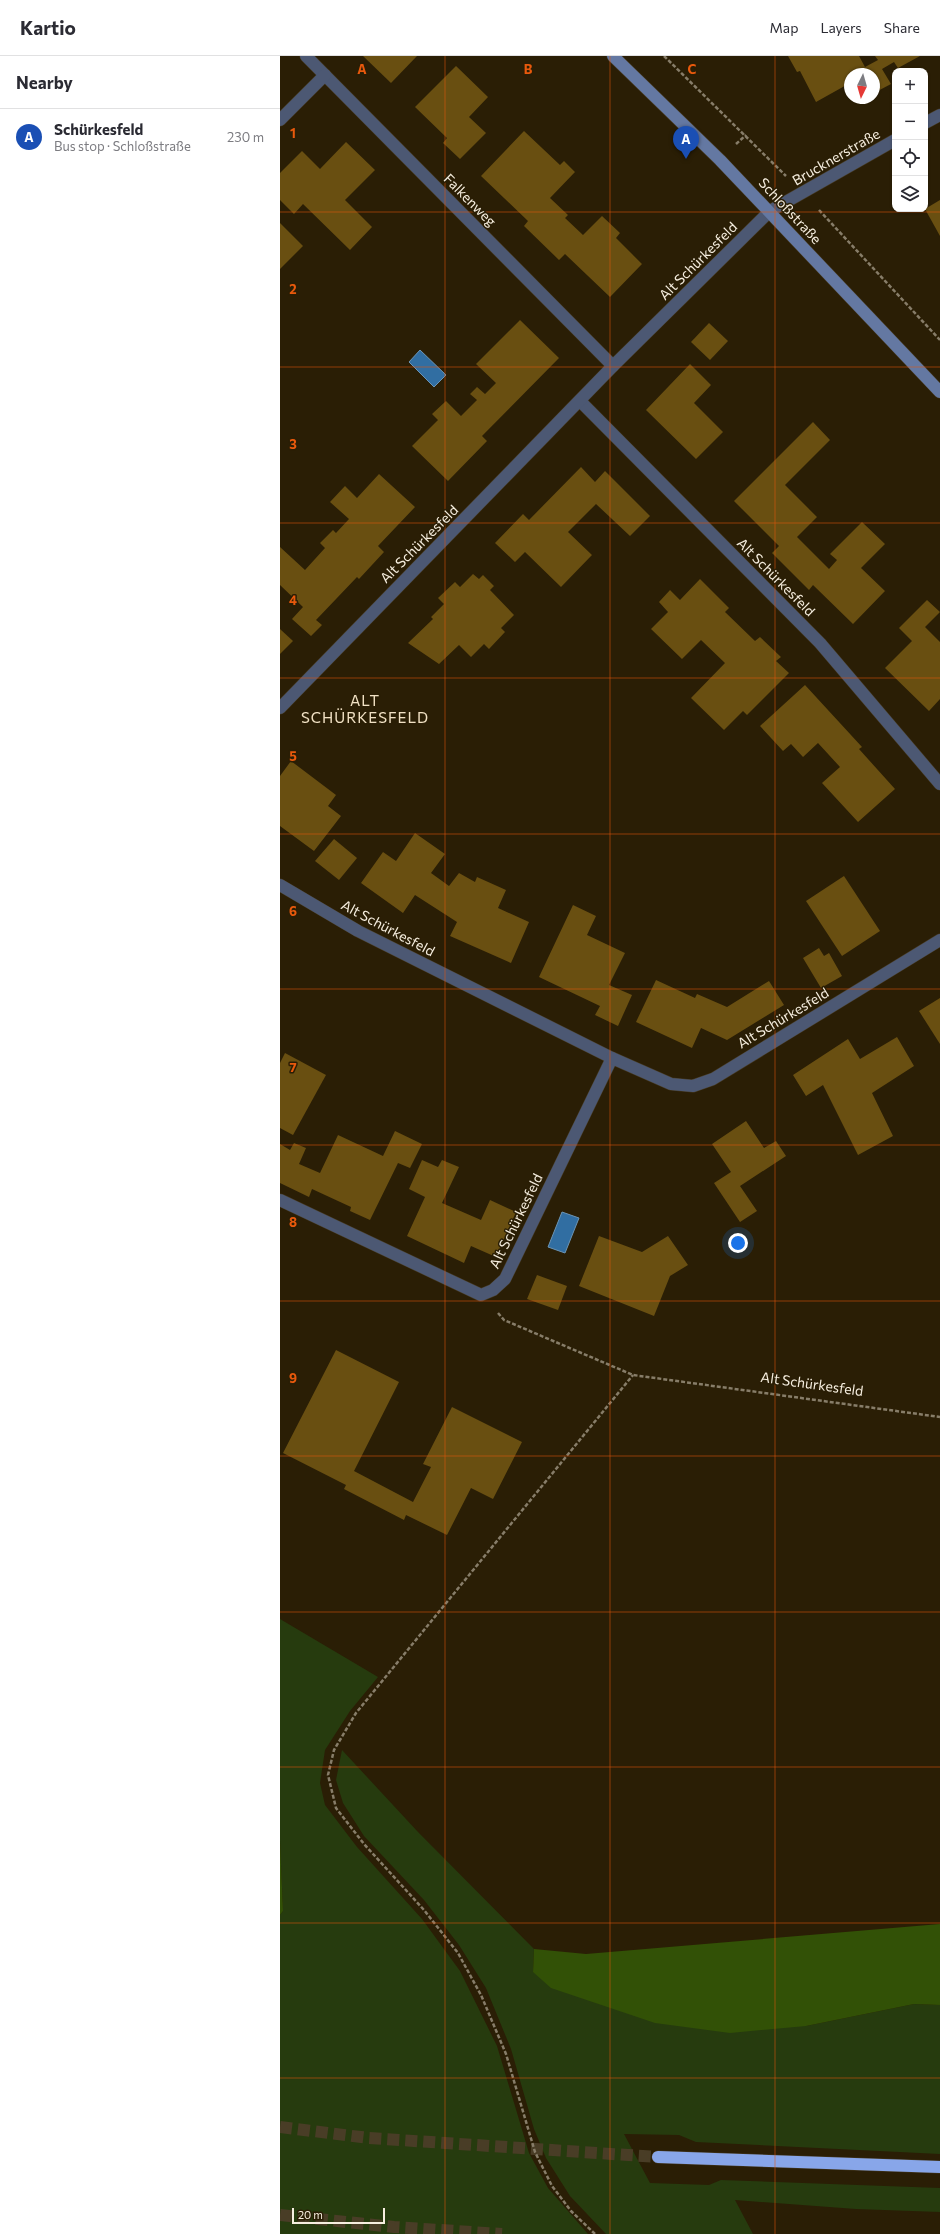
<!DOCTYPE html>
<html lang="en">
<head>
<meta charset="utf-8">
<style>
  body { margin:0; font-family:Commissioner,sans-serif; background:#f2f2f3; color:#2b2b33 }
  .controls { position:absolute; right:12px; top:12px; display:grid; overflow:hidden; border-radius:8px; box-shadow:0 1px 3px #0004 }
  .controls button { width:36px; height:36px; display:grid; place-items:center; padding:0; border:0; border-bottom:1px solid #e1e1e2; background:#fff; color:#2b2b33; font:20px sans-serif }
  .compass { position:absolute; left:564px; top:12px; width:36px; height:36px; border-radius:50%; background:#fff; box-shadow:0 1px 3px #0004; rotate:185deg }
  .scale { position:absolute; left:12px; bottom:10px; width:93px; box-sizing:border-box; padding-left:4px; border:2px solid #f6eedf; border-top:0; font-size:11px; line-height:14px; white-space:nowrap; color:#f6eedf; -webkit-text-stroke:3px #2a1e05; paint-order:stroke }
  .you { position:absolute; left:458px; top:1187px; width:14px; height:14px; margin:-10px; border:3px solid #fff; border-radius:50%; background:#1a73e8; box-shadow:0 0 0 6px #1a73e833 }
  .badge { display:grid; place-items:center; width:26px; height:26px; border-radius:50%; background:#3f7283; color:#fff; font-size:13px; font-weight:700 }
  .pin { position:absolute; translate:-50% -33px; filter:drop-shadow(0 1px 2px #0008) }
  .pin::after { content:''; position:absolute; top:21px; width:14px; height:12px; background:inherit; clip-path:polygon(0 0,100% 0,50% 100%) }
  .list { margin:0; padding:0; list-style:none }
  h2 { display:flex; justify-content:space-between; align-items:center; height:52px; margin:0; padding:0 16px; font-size:17px }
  h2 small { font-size:13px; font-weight:400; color:#7c7c81 }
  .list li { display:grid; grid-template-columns:26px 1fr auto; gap:12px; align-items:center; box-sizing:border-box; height:56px; padding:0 16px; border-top:1px solid #e1e1e2 }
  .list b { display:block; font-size:15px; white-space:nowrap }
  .list p { margin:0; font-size:13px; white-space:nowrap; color:#7c7c81 }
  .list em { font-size:13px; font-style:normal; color:#7c7c81 }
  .icon { flex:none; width:22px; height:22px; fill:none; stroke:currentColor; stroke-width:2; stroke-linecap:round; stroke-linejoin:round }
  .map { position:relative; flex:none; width:660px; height:2178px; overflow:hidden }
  header { display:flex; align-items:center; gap:24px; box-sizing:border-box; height:56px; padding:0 20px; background:#fff; border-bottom:1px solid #e1e1e2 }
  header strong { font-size:19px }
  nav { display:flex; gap:22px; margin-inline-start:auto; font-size:14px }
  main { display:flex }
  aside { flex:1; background:#fff }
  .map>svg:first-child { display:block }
</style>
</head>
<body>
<header>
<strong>Kartio</strong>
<nav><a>Map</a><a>Layers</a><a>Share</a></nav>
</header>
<main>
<aside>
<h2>Nearby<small></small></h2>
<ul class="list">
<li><span class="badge" style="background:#1a4fb4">A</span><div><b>Schürkesfeld</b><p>Bus stop · Schloßstraße</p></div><em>230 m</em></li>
</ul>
</aside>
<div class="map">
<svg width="660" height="2178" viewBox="0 0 660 2178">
  <rect width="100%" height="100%" fill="#2a1e05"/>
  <g fill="#263b0e">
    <path d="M0 1563 98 1621 70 1655 45 1694 40 1727 45 1749 77 1791 142 1863 180 1915 217 1990 249 2097 268 2132 308 2178H0V1859L3 1855 0 1785Z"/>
    <path d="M62 1694 138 1776 254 1893 253 1916 526 1970 634 1948 660 1949V2098L416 2086 399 2079 344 2078 370 2127 429 2129 441 2124 660 2132V2156L576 2153 455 2144 473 2178H326L290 2140 266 2102 254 2073 231 1993 206 1932 179 1889 144 1844 84 1780 63 1747 56 1724Z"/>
  </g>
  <g fill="#325106">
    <path d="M0 1785 3 1855 0 1859Z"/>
    <path d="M660 1868V1949L634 1948 526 1970 450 1977 375 1967 271 1932 253 1916 254 1893 306 1898Z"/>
  </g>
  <g fill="#316ea2" stroke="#6c94b4">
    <path d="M140 294 166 319 154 331 129 306Z"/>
    <path d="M282 1156 299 1162 285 1197 268 1191Z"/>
  </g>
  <g fill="#694f11">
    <path d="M83 0H137L111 27Z"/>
    <path d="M508 0H579L585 11 598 4 595 0H640L618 12 614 6 602 13 611 28 594 37V18H570V27L536 46 520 15 517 16Z"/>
    <path d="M176 10 208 41 189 61 206 77 180 103 163 87 167 82 135 51Z"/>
    <path d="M244 75 280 109 284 105 295 116 270 142 288 159 285 162 303 179 322 160 340 177 336 182 362 208 330 241 285 198 279 204 244 170 248 165 201 120Z"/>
    <path d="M66 86 95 114 65 144 92 171 70 194 23 148 14 158 0 144V117L22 95 40 113Z"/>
    <path d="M660 144V180L645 153Z"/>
    <path d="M0 167 23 190 0 213Z"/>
    <path d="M240 264 279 302 202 380 207 385 168 425 132 390 158 364 152 358 166 345 181 360 197 344 190 338 197 331 205 338 216 327 196 308Z"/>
    <path d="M429 267 448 285 430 304 411 286Z"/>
    <path d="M410 308 431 329 414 347 443 376 416 403 366 354Z"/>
    <path d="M533 366 550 384 505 429 537 461 517 481 549 513 557 504 550 498 582 466 605 488 581 512 605 535 573 568 533 529 529 534 492 497 499 490 454 445Z"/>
    <path d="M301 411 315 426 325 415 370 460 350 480 316 448 288 476 312 499 281 531 245 496 235 506 215 487 243 458 249 464Z"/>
    <path d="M99 418 135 451 98 490 104 496 79 523 77 521 36 564 42 569 31 580 12 563 23 551 0 529V491L25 514 45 492 40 487 53 474 56 477 69 463 50 446 65 430 77 442Z"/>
    <path d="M193 518 199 523 203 519 214 530 210 534 234 559 221 572 225 576 209 593 204 588 191 601 179 589 159 608 128 587 153 563 151 561 164 548 158 542 175 526 180 531Z"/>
    <path d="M420 523 449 552 445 556 475 585 480 581 501 601 496 605 509 617 467 659 463 655 444 674 411 642 445 607 421 584 402 603 371 573 388 556 379 546 390 534 400 544Z"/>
    <path d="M647 544 660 556 645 571 660 586V643L649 655 605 612 632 585 619 572Z"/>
    <path d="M0 573 13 585 0 598Z"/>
    <path d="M525 629 582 691 579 693 615 733 578 766 542 727 560 711 538 687 523 701 511 688 503 695 480 670Z"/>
    <path d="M11 705 56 739 48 750 61 760 34 795 0 770V720Z"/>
    <path d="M135 777 165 798 151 817 169 830 179 817 195 826 197 821 226 834 218 852 249 866 231 907 170 880 177 866 135 839 123 857 81 827 103 796 116 805Z"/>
    <path d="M54 783 77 802 59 824 35 805Z"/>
    <path d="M564 820 600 875 562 900 526 845Z"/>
    <path d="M293 849 316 860 307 879 345 897 329 929 352 939 338 970 315 959 320 950 259 921Z"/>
    <path d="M539 892 544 900 549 897 562 920 541 932 523 902Z"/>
    <path d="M376 924 415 942 417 938 447 951 489 925 504 949 447 984 421 972 412 992 356 966Z"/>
    <path d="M660 942V988L639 955Z"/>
    <path d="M617 981 634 1010 592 1037 613 1080 578 1099 543 1029 526 1040 513 1019 568 983 580 1003Z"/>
    <path d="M5 997 46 1019 13 1079 0 1072V1007Z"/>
    <path d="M466 1065 484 1092 496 1085 506 1100 460 1130 477 1155 460 1166 434 1127 451 1116 432 1088Z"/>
    <path d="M115 1075 142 1088 130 1112 118 1107 90 1164 70 1155 71 1151 32 1133 29 1141 0 1127V1088L10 1094 14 1087 26 1092 19 1108 40 1117 58 1079 103 1100Z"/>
    <path d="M142 1104 158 1111 162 1104 179 1111 162 1147 201 1164 210 1144 236 1156 216 1201 191 1190 184 1207 127 1180 145 1141 129 1133Z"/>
    <path d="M319 1180 362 1196 388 1180 408 1209 390 1220 374 1260 299 1230Z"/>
    <path d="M257 1219 287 1230 278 1254 247 1243Z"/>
    <path d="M56 1294 119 1326 74 1415 133 1446 151 1411 143 1408 172 1351 242 1386 213 1443 191 1432 167 1479 126 1459 124 1464 64 1433 66 1429 3 1397Z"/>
  </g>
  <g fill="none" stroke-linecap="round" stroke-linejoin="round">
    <g stroke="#493d26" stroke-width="12" stroke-dasharray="12 6" stroke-linecap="butt">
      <path d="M0 2071 89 2082 378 2101"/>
      <path d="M0 2159 114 2171 222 2178"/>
    </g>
    <defs>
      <g id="street">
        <path d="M26 0 333 310"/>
        <path d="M0 64 45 19"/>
        <path d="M645 67 660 59"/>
        <path d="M300 345 540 587 660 728"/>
        <path d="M0 652 333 310 490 155 615 84"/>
        <path d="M0 829 78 875 332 1002 225 1223 213 1234 201 1239 0 1144"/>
        <path d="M332 1002 391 1028 413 1030 433 1023 660 884"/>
      </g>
      <path id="secondary" d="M333 0 440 104 660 336"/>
      <path id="highway" d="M378 2101 660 2111"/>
    </defs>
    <use href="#street" stroke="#473b24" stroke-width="13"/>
    <use href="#secondary" stroke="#473b24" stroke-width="13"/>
    <use href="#highway" stroke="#473b24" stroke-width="13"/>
    <g stroke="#877d69" stroke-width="2.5" stroke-dasharray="4 2" stroke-linecap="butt">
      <path d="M384 0 506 120"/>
      <path d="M456 88 466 79"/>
      <path d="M539 154 660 284"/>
      <path d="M218 1257 224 1264 353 1319 660 1361"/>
      <path d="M315 2178 291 2155 272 2130 255 2096 226 1998 201 1939 178 1897 144 1854 84 1788 56 1752 48 1719 54 1694 76 1657 353 1319"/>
    </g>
    <use href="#street" stroke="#4c5873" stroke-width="12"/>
    <use href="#secondary" stroke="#6478a2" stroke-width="12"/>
    <use href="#highway" stroke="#88a6e9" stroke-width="12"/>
  </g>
  <path fill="none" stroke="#e8590c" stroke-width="1" stroke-opacity="0.55" d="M165 0V2178M330 0V2178M495 0V2178M0 156H660M0 311H660M0 467H660M0 622H660M0 778H660M0 933H660M0 1089H660M0 1245H660M0 1400H660M0 1556H660M0 1711H660M0 1867H660M0 2022H660"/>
  <g text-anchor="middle" stroke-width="3" stroke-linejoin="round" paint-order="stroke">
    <g font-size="14" fill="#f6eedf" stroke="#2a1e05">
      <text transform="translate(556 101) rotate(-30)" y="5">Brucknerstraße</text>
      <text transform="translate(190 144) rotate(45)" y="5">Falkenweg</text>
      <text transform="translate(510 155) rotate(47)" y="5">Schloßstraße</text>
      <text transform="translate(418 205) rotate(-45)" y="5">Alt Schürkesfeld</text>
      <text transform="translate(139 488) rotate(-45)" y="5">Alt Schürkesfeld</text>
      <text transform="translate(496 521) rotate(45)" y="5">Alt Schürkesfeld</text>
      <text transform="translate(108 872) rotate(28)" y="5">Alt Schürkesfeld</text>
      <text transform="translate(503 962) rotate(-31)" y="5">Alt Schürkesfeld</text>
      <text transform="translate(236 1165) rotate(-64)" y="5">Alt Schürkesfeld</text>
      <text transform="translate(532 1328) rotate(8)" y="5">Alt Schürkesfeld</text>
    </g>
    <g font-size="15" letter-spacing="1" fill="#f1e1c4" stroke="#2a1e05">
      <text x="85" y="650">ALT<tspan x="85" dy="17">SCHÜRKESFELD</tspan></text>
    </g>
  </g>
  <g font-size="13" text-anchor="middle" font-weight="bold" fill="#e8590c" stroke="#2a1e05" stroke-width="3" stroke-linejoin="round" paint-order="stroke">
    <text x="82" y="18">A</text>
    <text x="248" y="18">B</text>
    <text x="412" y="18">C</text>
    <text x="13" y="82">1</text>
    <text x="13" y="238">2</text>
    <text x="13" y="393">3</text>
    <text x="13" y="549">4</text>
    <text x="13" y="705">5</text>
    <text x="13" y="860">6</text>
    <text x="13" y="1016">7</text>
    <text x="13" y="1171">8</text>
    <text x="13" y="1327">9</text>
  </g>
</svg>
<div class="controls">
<button>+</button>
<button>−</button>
<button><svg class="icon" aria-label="locate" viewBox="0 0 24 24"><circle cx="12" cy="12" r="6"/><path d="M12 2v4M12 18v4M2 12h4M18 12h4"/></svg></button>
<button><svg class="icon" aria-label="layers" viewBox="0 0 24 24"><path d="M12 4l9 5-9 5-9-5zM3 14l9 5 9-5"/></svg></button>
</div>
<svg class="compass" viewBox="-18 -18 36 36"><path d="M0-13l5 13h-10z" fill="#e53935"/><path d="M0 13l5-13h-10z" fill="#7c7c81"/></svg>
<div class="scale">20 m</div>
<div class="you"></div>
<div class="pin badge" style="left:406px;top:103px;background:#1a4fb4">A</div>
</div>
</main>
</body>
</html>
